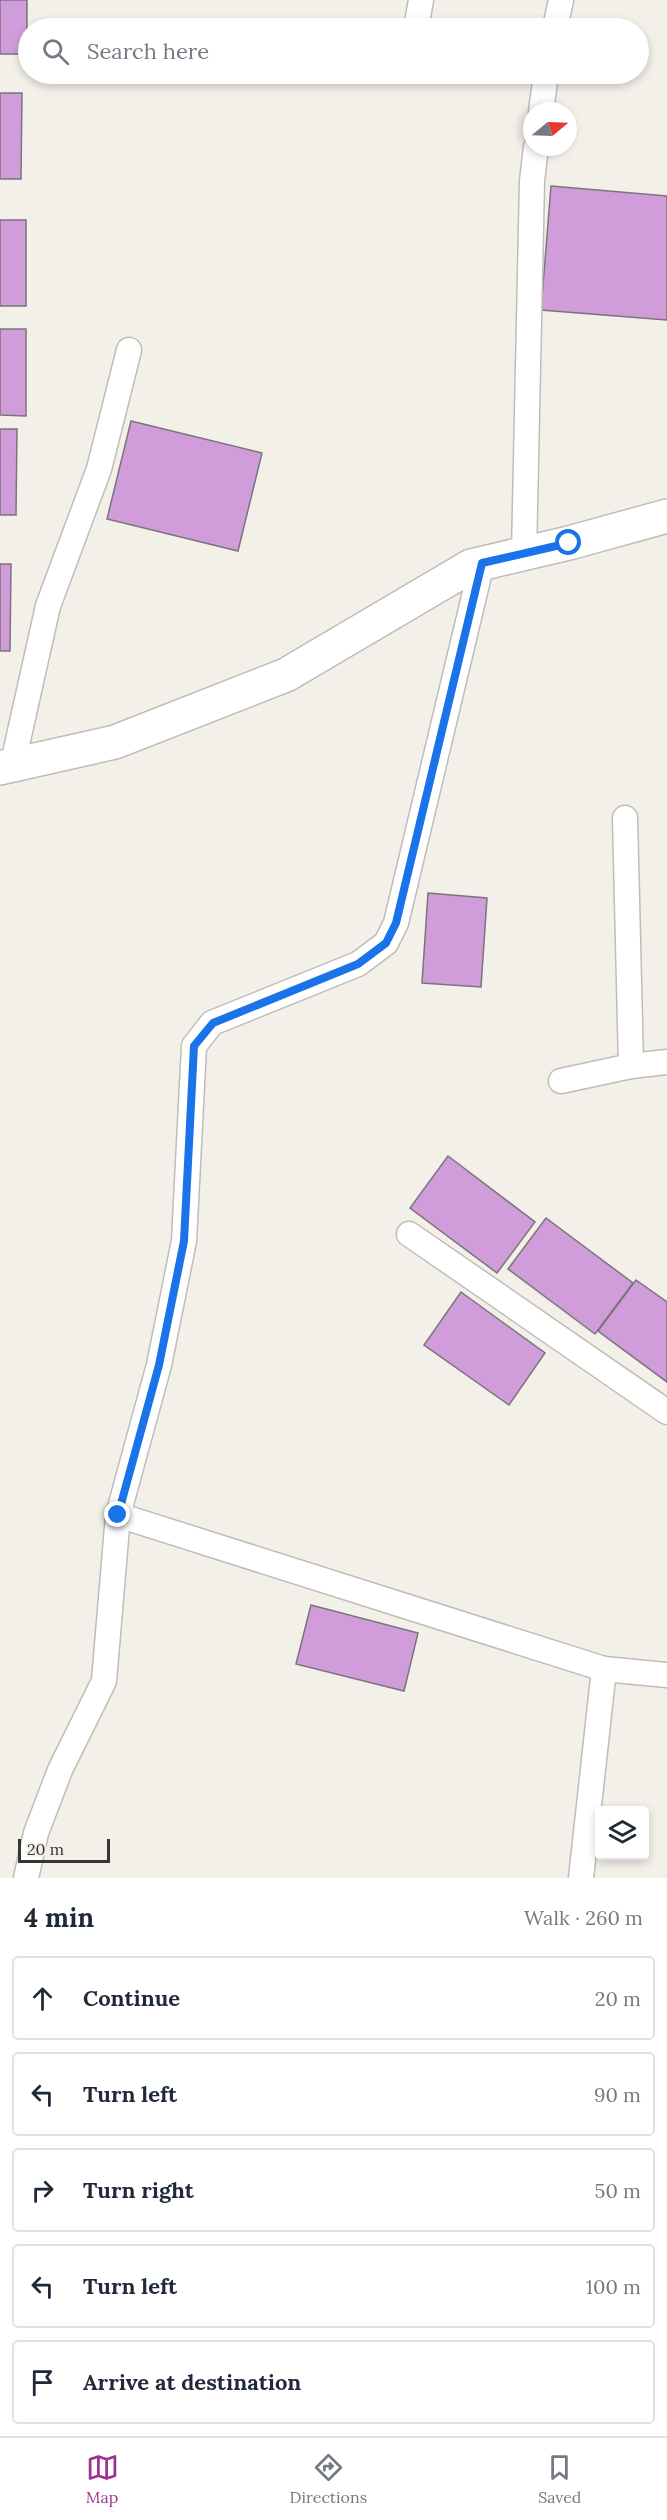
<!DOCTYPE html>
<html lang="en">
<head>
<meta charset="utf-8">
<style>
  body { margin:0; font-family:Lora,serif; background:#f6f6f7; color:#1f2937 }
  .controls { position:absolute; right:18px; bottom:18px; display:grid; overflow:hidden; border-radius:6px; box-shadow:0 3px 9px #0003 }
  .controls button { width:54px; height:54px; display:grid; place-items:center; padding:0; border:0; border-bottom:2px solid #e0e1e3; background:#fff; color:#1f2937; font:30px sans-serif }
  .compass { position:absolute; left:523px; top:102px; width:54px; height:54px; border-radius:50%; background:#fff; box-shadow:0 3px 9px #0003; rotate:71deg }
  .scale { position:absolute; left:18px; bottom:15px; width:92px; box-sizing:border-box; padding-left:6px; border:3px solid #373533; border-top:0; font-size:16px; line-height:21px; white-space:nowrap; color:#373533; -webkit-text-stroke:4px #f3efe9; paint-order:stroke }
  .stop { position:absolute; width:18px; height:18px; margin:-14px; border:4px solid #1a73e8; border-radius:50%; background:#fff }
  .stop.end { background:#1a73e8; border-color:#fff; box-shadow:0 2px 6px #0008 }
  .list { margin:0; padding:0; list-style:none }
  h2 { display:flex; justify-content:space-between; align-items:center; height:78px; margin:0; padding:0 24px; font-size:26px }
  h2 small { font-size:20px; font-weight:400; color:#747a83 }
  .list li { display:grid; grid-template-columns:39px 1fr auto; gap:18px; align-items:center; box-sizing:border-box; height:84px; margin:0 12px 12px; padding:0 12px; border:2px solid #e0e1e3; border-radius:6px }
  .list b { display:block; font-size:22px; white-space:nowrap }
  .list em { font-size:20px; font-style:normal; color:#747a83 }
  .icon { flex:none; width:33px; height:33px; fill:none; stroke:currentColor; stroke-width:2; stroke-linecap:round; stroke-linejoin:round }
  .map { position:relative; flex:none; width:667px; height:1878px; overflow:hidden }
  .search { position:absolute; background:#fff; box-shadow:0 3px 9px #0003; left:18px; right:18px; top:18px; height:66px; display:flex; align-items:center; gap:15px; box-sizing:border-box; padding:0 21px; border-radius:33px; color:#747a83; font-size:22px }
  .sheet { height:558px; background:#fff }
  nav { display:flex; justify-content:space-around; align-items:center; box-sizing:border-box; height:84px; border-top:2px solid #e0e1e3; background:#fff; font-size:16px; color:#747a83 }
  nav a { display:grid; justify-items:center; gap:3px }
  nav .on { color:#a0318f }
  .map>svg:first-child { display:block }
</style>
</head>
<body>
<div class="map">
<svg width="667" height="1878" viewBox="0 0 667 1878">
  <rect width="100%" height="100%" fill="#f3efe9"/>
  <g fill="#d09dda" stroke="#79757a" stroke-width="1.5">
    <rect x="0" y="0" width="27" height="54"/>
    <path d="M0 93H22L21 179H0Z"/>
    <path d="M551 186 667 196V320L541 310Z"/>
    <rect x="0" y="220" width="26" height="86"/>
    <path d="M0 329H26V416L0 415Z"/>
    <path d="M131 421 262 453 238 551 107 519Z"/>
    <path d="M0 429H17L16 515H0Z"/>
    <path d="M0 564H11L10 651H0Z"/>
    <path d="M428 893 487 898 481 987 422 983Z"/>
    <path d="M448 1156 535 1222 497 1273 410 1208Z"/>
    <path d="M546 1218 633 1283 595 1334 508 1269Z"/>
    <path d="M636 1280 667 1302V1382L598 1331Z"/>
    <path d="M461 1292 545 1353 509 1405 424 1345Z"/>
    <path d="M311 1605 418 1633 404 1691 296 1664Z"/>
  </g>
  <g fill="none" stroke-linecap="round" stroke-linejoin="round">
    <defs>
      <g id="street">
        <path d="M416 28 421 0"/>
        <path d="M555 28 561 0"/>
        <path d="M541 111 546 74"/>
        <path d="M524 554 532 181 536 147"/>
        <path d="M12 767 48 606 99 469 129 350"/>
        <path d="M625 818 631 1066"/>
        <path d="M561 1081 631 1066 667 1062"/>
        <path d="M409 1234 667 1412"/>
        <path d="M118 1515 604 1669 667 1675"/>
        <path d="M26 1878 36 1833 60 1770 104 1681 118 1515 159 1365 184 1241 194 1046 212 1023 358 964 386 943 396 923 482 563"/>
        <path d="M581 1878 604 1669"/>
      </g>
      <path id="secondary" d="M0 768 115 742 286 675 471 566 569 543 667 516"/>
    </defs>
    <use href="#street" stroke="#c0bcb7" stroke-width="27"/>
    <use href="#secondary" stroke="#c0bcb7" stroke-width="36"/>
    <use href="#street" stroke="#fff" stroke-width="24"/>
    <use href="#secondary" stroke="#fff" stroke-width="33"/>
  </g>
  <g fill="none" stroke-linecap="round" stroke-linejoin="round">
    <path stroke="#1a73e8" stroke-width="8" d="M118 1515 159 1365 184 1241 194 1046 213 1023 358 964 386 943 396 923 482 563 569 543"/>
  </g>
</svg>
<div class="controls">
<button><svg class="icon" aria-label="layers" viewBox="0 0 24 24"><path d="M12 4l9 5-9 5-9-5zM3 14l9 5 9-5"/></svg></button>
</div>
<svg class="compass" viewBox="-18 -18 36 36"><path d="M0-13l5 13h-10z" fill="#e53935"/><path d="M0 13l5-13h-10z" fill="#747a83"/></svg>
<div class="scale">20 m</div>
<div class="stop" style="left:569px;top:543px"></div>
<div class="stop end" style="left:118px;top:1515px"></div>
<div class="search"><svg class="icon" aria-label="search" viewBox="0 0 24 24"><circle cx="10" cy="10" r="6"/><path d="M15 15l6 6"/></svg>Search here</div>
</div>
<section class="sheet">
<h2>4 min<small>Walk · 260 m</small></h2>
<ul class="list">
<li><svg class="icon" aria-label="ahead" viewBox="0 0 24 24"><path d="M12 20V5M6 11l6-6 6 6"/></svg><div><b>Continue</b></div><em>20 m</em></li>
<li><svg class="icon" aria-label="left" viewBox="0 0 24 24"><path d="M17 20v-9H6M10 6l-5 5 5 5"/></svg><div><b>Turn left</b></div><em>90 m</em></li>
<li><svg class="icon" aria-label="right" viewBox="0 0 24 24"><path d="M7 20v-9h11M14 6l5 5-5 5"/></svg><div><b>Turn right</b></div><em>50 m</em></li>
<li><svg class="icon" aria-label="left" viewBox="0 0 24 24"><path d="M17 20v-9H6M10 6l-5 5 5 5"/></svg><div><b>Turn left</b></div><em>100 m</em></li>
<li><svg class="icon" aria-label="arrive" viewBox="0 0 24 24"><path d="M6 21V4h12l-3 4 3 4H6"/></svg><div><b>Arrive at destination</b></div></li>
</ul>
</section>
<nav>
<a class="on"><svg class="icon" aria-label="map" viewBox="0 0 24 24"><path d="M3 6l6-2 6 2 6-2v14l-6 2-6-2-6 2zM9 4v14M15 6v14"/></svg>Map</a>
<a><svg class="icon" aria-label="directions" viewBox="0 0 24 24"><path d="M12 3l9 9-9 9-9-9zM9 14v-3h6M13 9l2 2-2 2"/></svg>Directions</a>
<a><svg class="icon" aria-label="saved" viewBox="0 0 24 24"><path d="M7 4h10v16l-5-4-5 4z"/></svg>Saved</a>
</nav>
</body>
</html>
